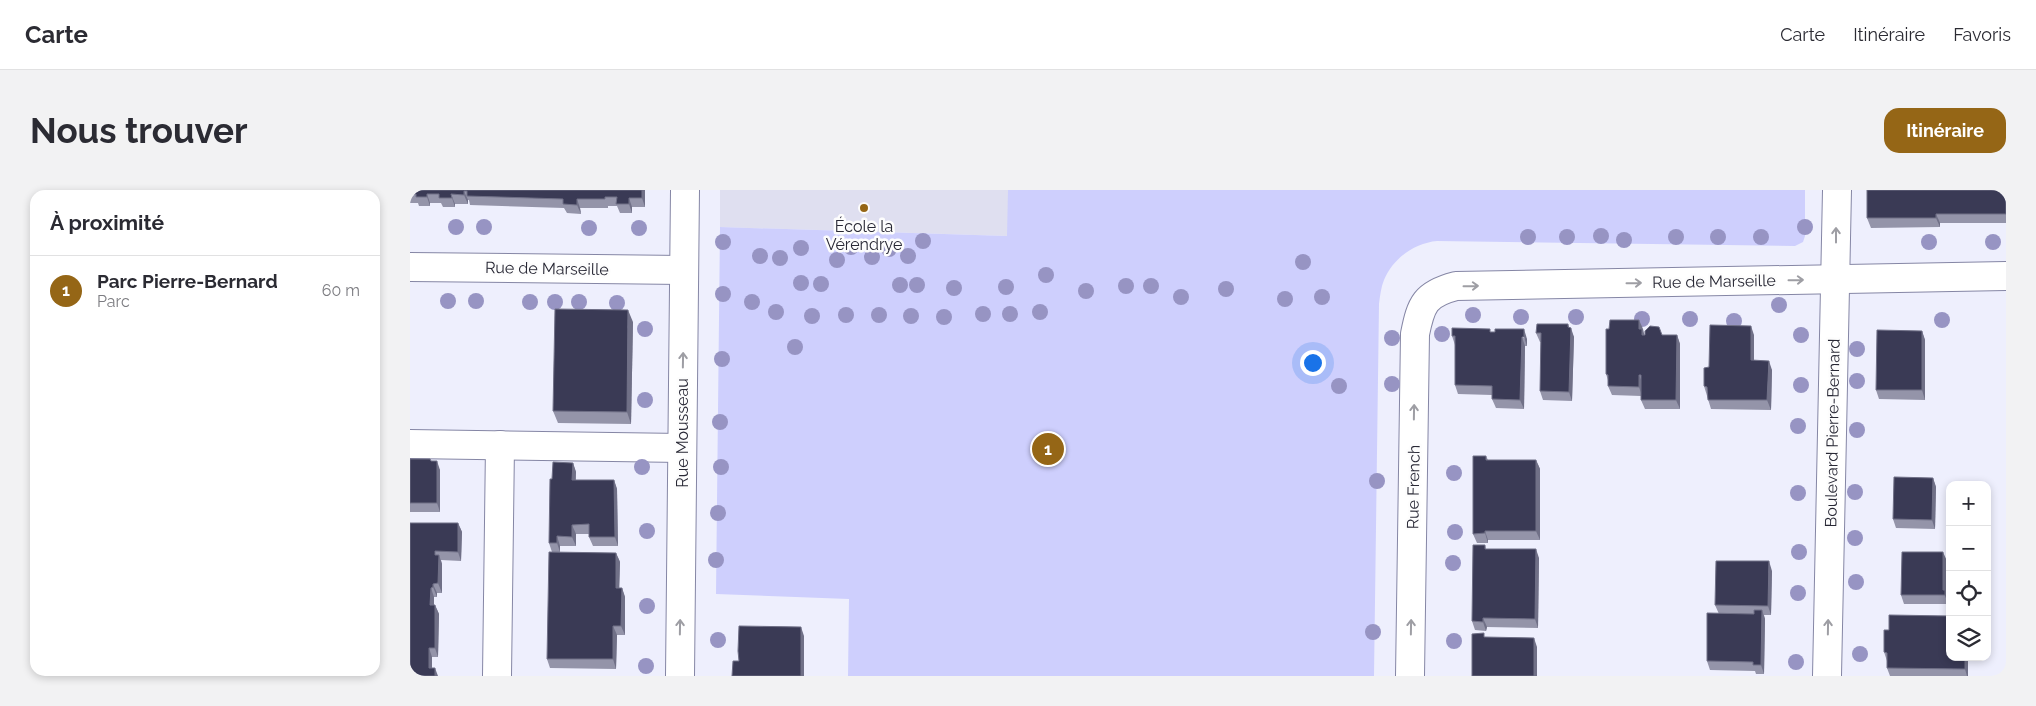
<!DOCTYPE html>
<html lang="fr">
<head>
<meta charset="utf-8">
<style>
  body { margin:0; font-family:Raleway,sans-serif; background:#f2f2f3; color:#2b2b33 }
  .controls { position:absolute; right:15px; bottom:15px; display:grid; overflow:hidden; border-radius:10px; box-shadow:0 2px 8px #0003 }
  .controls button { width:45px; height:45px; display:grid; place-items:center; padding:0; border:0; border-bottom:1px solid #e1e1e2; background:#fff; color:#2b2b33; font:25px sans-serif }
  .you { position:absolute; left:902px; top:172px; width:18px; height:18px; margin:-12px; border:4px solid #fff; border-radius:50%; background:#1a73e8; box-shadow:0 0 0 8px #1a73e833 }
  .badge { display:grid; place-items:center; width:32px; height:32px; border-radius:50%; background:#956616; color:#fff; font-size:16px; font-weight:700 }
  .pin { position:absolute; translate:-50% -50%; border:2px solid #fff; box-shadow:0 1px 5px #0006 }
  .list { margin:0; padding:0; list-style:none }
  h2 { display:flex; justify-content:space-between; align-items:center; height:65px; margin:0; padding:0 20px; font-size:21px }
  h2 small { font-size:16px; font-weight:400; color:#7c7c81 }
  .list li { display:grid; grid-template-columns:32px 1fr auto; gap:15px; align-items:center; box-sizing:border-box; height:70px; padding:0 20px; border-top:1px solid #e1e1e2 }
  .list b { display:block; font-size:19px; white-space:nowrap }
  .list p { margin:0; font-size:16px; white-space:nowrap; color:#7c7c81 }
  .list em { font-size:16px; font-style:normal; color:#7c7c81 }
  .icon { flex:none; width:28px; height:28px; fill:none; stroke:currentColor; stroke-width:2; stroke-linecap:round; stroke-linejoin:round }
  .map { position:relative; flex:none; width:1596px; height:486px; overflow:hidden; border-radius:15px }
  header { display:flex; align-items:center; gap:30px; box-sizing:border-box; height:70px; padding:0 25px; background:#fff; border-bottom:1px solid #e1e1e2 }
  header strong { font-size:24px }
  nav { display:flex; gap:28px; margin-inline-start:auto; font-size:18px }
  .intro { display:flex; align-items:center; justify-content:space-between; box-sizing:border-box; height:120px; padding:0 30px }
  h1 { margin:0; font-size:35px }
  .button { padding:12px 22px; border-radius:15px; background:#956616; color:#fff; font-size:18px; font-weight:700 }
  main { display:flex; gap:30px; padding:0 30px }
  aside { flex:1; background:#fff; border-radius:15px; box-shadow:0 2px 8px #0003 }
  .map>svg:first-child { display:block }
</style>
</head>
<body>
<header>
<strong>Carte</strong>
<nav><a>Carte</a><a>Itinéraire</a><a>Favoris</a></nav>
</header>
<div class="intro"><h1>Nous trouver</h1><a class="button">Itinéraire</a></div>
<main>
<aside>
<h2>À proximité<small></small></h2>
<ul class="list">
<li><span class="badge">1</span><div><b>Parc Pierre-Bernard</b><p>Parc</p></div><em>60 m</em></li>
</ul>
</aside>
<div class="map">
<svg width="1596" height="486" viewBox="0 0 1596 486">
  <rect width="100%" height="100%" fill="#eeeffd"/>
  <path fill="#dfdff0" d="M310 0H598V46L310 37Z"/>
  <path fill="#cecffd" d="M598 0H1395V46L1393 52 1385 56 1027 51C1005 53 983 68 974 90 971 97 970 106 969 114L964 486H438L439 409 306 404 310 37 597 46Z"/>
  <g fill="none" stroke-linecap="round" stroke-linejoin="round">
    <defs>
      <g id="minor">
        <path d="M0 77 273 80"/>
        <path d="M0 254 272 258"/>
        <path d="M87 486 90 255"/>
        <path d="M270 486 275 0"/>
        <path d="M1000 486 1005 144C1011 114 1015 104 1046 96L1596 86"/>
        <path d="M1417 486 1427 0"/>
      </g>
    </defs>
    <use href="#minor" stroke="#8586a5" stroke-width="30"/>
    <use href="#minor" stroke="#fff" stroke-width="28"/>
  </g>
  <g fill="#9794c3">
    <circle cx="46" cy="37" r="8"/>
    <circle cx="74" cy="37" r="8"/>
    <circle cx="1395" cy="37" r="8"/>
    <circle cx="179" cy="38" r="8"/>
    <circle cx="229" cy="38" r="8"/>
    <circle cx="1191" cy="46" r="8"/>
    <circle cx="1118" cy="47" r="8"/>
    <circle cx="1157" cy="47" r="8"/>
    <circle cx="1266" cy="47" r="8"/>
    <circle cx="1308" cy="47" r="8"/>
    <circle cx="1351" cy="47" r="8"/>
    <circle cx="1214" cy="50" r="8"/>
    <circle cx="513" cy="51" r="8"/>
    <circle cx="313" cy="52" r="8"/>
    <circle cx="1519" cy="52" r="8"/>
    <circle cx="1583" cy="52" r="8"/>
    <circle cx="441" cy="57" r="8"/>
    <circle cx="391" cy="58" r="8"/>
    <circle cx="479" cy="59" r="8"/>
    <circle cx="350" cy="66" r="8"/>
    <circle cx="498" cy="66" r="8"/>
    <circle cx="462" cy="67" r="8"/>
    <circle cx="370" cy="68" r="8"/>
    <circle cx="427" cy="70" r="8"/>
    <circle cx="893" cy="72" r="8"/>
    <circle cx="636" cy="85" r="8"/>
    <circle cx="391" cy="93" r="8"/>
    <circle cx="411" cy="94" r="8"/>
    <circle cx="490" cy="95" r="8"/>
    <circle cx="507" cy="95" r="8"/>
    <circle cx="716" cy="96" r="8"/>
    <circle cx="741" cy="96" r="8"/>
    <circle cx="596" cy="97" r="8"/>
    <circle cx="544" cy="98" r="8"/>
    <circle cx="816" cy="99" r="8"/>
    <circle cx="676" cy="101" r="8"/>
    <circle cx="313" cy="104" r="8"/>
    <circle cx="771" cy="107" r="8"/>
    <circle cx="912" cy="107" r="8"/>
    <circle cx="875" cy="109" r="8"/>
    <circle cx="38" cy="111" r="8"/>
    <circle cx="66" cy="111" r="8"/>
    <circle cx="120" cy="112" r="8"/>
    <circle cx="145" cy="112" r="8"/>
    <circle cx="169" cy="112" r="8"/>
    <circle cx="342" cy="112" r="8"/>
    <circle cx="207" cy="113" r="8"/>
    <circle cx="1369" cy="115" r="8"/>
    <circle cx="366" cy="122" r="8"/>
    <circle cx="630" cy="122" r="8"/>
    <circle cx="573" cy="124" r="8"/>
    <circle cx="600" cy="124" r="8"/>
    <circle cx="436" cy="125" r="8"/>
    <circle cx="469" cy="125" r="8"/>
    <circle cx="1063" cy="125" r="8"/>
    <circle cx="402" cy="126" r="8"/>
    <circle cx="501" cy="126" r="8"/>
    <circle cx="534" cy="127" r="8"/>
    <circle cx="1111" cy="127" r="8"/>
    <circle cx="1166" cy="127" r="8"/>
    <circle cx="1232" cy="129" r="8"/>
    <circle cx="1280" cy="129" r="8"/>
    <circle cx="1532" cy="130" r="8"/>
    <circle cx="1324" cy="131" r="8"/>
    <circle cx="235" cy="139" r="8"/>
    <circle cx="1032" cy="144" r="8"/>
    <circle cx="1391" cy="145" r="8"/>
    <circle cx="982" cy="148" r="8"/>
    <circle cx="385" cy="157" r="8"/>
    <circle cx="1447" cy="159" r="8"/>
    <circle cx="312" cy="169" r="8"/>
    <circle cx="1447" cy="191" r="8"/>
    <circle cx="982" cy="194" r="8"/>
    <circle cx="1391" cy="195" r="8"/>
    <circle cx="929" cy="196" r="8"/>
    <circle cx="235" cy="210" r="8"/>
    <circle cx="310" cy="232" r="8"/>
    <circle cx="1388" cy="236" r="8"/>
    <circle cx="1447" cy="240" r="8"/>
    <circle cx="232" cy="277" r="8"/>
    <circle cx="311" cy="277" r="8"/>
    <circle cx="1044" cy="283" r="8"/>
    <circle cx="967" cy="291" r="8"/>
    <circle cx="1445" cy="302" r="8"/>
    <circle cx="1388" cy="303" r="8"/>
    <circle cx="308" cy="323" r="8"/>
    <circle cx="237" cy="341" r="8"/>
    <circle cx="1045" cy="342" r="8"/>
    <circle cx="1445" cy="348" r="8"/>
    <circle cx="1389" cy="362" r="8"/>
    <circle cx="306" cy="370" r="8"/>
    <circle cx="1043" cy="373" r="8"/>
    <circle cx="1446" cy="392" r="8"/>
    <circle cx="1388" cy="403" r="8"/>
    <circle cx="237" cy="416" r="8"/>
    <circle cx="963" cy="442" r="8"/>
    <circle cx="308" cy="450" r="8"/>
    <circle cx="1044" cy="451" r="8"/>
    <circle cx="1450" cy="464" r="8"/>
    <circle cx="1386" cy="472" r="8"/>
    <circle cx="236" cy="476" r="8"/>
  </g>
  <g fill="#9494a9">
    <path d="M0 0H235V17H222V23H210L207 16H198V18H170L171 24 157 23 154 18 60 15 59 10H58V14H45V17H33L31 13H20V16H9L8 13H0Z"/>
    <path d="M1596 0V33H1530V37L1461 38 1457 28Z"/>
    <path d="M1229 130 1234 145H1267L1270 154V219H1235L1231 210V206L1202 205 1198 196V190L1196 184 1199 139Z"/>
    <path d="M223 132 221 234 148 233 143 221Z"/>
    <path d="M1159 138 1164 147 1162 211 1133 210 1130 201 1131 152H1130L1126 143Z"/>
    <path d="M1085 139 1117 149V156H1115L1114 219 1086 218 1082 209V205L1048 204 1045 195V155L1042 146 1085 142Z"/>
    <path d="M1512 141 1515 150V210L1469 209 1466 200Z"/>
    <path d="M1344 145V170L1362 180 1361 220 1301 219 1294 196 1299 177Z"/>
    <path d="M1076 266 1078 270H1126L1130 279V350H1078V353H1067L1063 344Z"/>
    <path d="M0 269H20L21 271 30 280V322H0Z"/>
    <path d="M163 273 166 282V290H204L207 299 208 356H183L179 347V344H166V356H150V362H142L139 353 142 289Z"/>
    <path d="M1523 288 1526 297 1525 339 1486 338 1483 329Z"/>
    <path d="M0 333H48L52 342 51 371 31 370 32 374V403H27V407H24V415H25L29 424 28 467H22L0 486Z"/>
    <path d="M1075 355 1076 359 1129 368 1128 438 1077 437 1076 441 1065 440 1062 431Z"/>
    <path d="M206 363 210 372 209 398H212L215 407V445H207L206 479 140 478 137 469Z"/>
    <path d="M1537 371 1536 403 1539 409 1538 414H1494L1491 405Z"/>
    <path d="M1362 381 1361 425H1354L1355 429 1354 484H1346L1345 481 1300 480 1297 471 1309 424 1305 415Z"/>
    <path d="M1479 440 1540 467H1558V486H1480L1477 478V471L1474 462Z"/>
  </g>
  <g fill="#707087">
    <path d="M232 0H235V17L232 8Z"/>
    <path d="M54 1 58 10V14L54 5Z"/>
    <path d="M17 4 20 13V16L17 7Z"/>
    <path d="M41 4 45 14V17L42 8Z"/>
    <path d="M219 8 222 17V23L219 14Z"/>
    <path d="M167 9 170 18 171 24 167 15Z"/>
    <path d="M1526 24 1530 33V37L1526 28Z"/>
    <path d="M218 120 223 132 221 234 217 222Z"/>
    <path d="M1229 130 1233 139 1235 148 1232 146 1229 139Z"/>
    <path d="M1158 134 1161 142V138L1164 147 1162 211 1159 202Z"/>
    <path d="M1341 136 1344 145V179L1341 170Z"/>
    <path d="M1114 139 1117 149V156L1114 147Z"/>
    <path d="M1512 141 1515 150V210L1512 200Z"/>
    <path d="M1267 145 1270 154V219L1266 210Z"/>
    <path d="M1112 147 1115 156 1114 219 1110 210Z"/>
    <path d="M1359 171 1362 180 1361 220 1357 210Z"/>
    <path d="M1229 185 1233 194 1232 206 1229 197Z"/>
    <path d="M1126 270 1130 279V350L1126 341Z"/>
    <path d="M27 271 30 280V322L27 313Z"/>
    <path d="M163 273 166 282 165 299 162 290Z"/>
    <path d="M1523 288 1526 297 1525 339 1522 330Z"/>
    <path d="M204 290 207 299 208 356 205 347Z"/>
    <path d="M48 333 52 342 51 371 48 362Z"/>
    <path d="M162 335 166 344V356L162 347Z"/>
    <path d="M1075 341 1078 350V353L1075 343Z"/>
    <path d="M147 346 150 356V362L147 353Z"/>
    <path d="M1126 359 1129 368 1128 438 1125 429Z"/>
    <path d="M1533 362 1537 371 1536 403 1539 409 1538 414 1533 400Z"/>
    <path d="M206 363 210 372 209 407 206 398Z"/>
    <path d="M29 365 32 374V403L28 393Z"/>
    <path d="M1359 371 1362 381 1361 425 1358 416Z"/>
    <path d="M23 394 27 403V407L23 397Z"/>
    <path d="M21 398 24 407V424L20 415Z"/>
    <path d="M212 398 215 407V445L211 436Z"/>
    <path d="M25 415 29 424 28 467 25 458Z"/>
    <path d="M1352 420 1355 429 1354 484 1351 475Z"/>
    <path d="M1073 428 1077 437 1076 441 1073 432Z"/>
    <path d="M203 436 207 445 206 479 203 469Z"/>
    <path d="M391 437 394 446V486H391Z"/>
    <path d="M1124 448 1127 457V486H1124Z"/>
    <path d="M19 458 22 467V486L19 478Z"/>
    <path d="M1555 467H1558V486H1557L1555 479Z"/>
    <path d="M25 478 28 486H25Z"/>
  </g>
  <g fill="#3a3a55" stroke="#707087">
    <path d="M0 0H232V8H219V14H206L207 7H195V9H167V15L153 14V9L57 6V1H54V5L41 4 42 8H29V4H17V7H6V4H0Z"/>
    <path d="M1457 0H1596V24H1526V28H1457Z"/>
    <path d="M145 119 218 120 217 222 143 221Z"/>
    <path d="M1200 130H1229V139H1232V145H1235V141L1240 136 1249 137 1252 145H1267L1266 210H1231V185H1229V197L1198 196V185L1196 184V139H1199Z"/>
    <path d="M1127 134H1158V137L1161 138 1159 202 1130 201 1131 143H1126Z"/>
    <path d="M1300 135 1341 136V170L1359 171 1357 210H1298L1297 197 1294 196V178L1299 177Z"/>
    <path d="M1042 138 1080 139V142H1085V139H1114V147H1112L1110 210 1082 209V196L1045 195V146H1042Z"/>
    <path d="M1467 140 1512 141V200H1466Z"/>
    <path d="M1063 266H1076V270H1126V341H1075V343L1063 344Z"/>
    <path d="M0 269H20L21 271H27V313H0Z"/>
    <path d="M143 272 163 273 162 290H204L205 347H179V334L162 335V347L147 346V353H139L140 289H142Z"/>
    <path d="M1484 287 1523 288 1522 330 1483 329Z"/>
    <path d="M0 333H48V362L25 361V365H29L28 393 23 394V397L21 398 20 415H25V458H19V478H25V486H0Z"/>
    <path d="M1063 355H1075V359H1126L1125 429 1073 428V432L1062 431Z"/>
    <path d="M139 362 206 363V398H212L211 436H203V469H137Z"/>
    <path d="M1492 362H1533V400H1535V405H1491Z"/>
    <path d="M1306 371H1359L1358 416 1305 415Z"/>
    <path d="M1344 420H1352L1351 475H1343V472L1297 471V423L1344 424Z"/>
    <path d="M1479 425 1540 426V467H1555V479L1477 478V463L1474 462V440H1479Z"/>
    <path d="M329 436 391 437V486H322L323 471H329L328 461Z"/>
    <path d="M1074 443V447L1124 448V486H1062V444Z"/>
  </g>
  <defs><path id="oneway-shaft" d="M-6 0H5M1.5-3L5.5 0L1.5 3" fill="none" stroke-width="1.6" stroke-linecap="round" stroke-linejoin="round" transform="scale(1.25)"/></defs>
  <g stroke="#9e9ea4">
    <use href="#oneway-shaft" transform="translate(1426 45) rotate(-90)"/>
    <use href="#oneway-shaft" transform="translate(1386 90) rotate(-1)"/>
    <use href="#oneway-shaft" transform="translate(1224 93) rotate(-1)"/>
    <use href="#oneway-shaft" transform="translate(1061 96) rotate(-1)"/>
    <use href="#oneway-shaft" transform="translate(273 170) rotate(-89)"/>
    <use href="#oneway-shaft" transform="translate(1004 222) rotate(-89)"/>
    <use href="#oneway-shaft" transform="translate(270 437) rotate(-89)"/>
    <use href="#oneway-shaft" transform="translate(1001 437) rotate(-89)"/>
    <use href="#oneway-shaft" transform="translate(1418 437) rotate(-89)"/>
  </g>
  <circle fill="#956616" stroke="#fdfdfd" stroke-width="2" cx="454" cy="18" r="5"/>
  <g text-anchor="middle" stroke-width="5" stroke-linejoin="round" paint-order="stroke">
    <g font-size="16" fill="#282835" stroke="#fdfdfd">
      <text x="454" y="42">École la<tspan x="454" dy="18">Vérendrye</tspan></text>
    </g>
    <g font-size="16" fill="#282835" stroke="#fdfdfd">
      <text transform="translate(137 78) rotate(1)" y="6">Rue de Marseille</text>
      <text transform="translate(1304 91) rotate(-1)" y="6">Rue de Marseille</text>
      <text transform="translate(272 243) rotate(-90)" y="6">Rue Mousseau</text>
      <text transform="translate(1422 243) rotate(-89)" y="6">Boulevard Pierre-Bernard</text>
      <text transform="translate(1003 297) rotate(-89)" y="6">Rue French</text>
    </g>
  </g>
</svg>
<div class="controls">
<button>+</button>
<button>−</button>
<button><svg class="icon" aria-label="locate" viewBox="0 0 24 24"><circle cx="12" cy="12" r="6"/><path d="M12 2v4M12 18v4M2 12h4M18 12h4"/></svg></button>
<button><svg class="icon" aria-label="layers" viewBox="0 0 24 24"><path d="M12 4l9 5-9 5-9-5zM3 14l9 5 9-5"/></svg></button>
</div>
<div class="you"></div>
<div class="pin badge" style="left:638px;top:259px">1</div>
</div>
</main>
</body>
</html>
